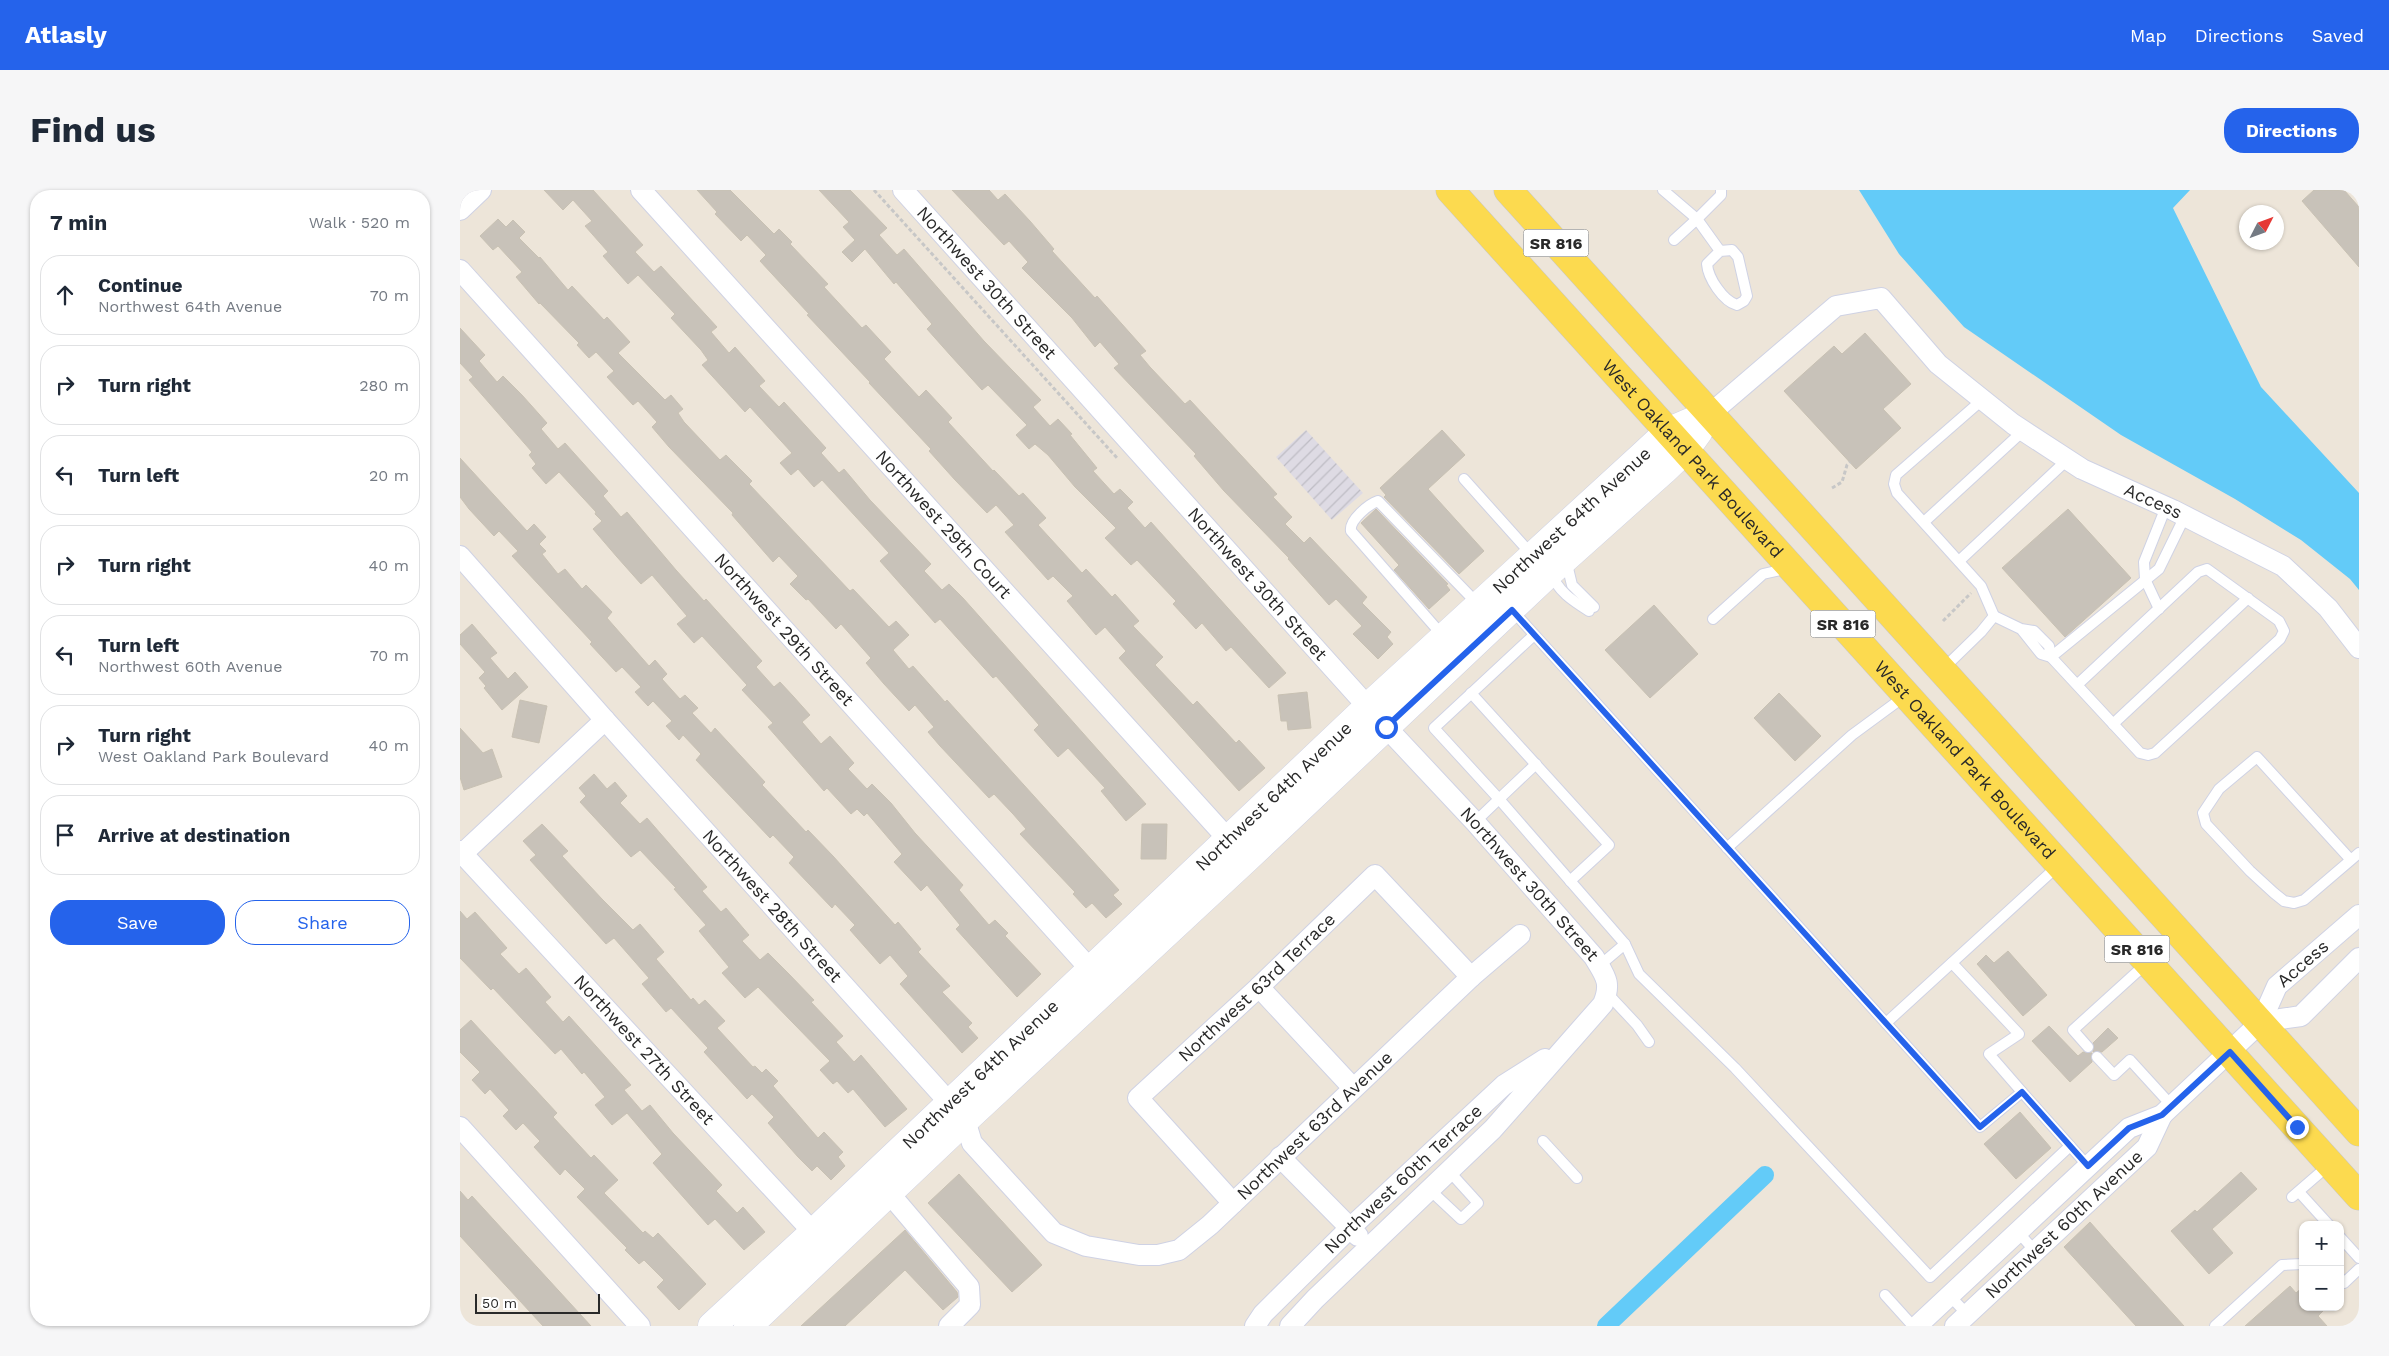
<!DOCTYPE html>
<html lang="en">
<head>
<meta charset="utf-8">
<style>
  body { margin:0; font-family:"Work Sans",sans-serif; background:#f6f6f7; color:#1f2937 }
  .controls { position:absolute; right:15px; bottom:15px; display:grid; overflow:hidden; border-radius:10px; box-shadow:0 1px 4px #0004 }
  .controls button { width:45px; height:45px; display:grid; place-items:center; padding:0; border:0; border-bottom:1px solid #e0e1e3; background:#fff; color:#1f2937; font:25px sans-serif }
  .compass { position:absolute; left:1779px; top:15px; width:45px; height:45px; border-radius:50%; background:#fff; box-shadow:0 1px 4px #0004; rotate:48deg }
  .scale { position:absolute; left:15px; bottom:12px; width:125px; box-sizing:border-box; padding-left:5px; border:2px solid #292929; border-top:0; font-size:14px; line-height:18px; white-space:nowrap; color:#292929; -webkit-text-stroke:4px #fff; paint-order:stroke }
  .stop { position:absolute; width:15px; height:15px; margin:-11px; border:4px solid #2563eb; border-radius:50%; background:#fff }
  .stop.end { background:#2563eb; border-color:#fff; box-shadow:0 1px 5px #0008 }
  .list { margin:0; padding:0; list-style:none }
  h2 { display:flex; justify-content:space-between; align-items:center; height:65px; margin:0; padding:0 20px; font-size:21px }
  h2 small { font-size:16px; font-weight:400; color:#747a83 }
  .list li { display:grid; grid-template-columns:32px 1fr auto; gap:15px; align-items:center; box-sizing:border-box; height:80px; margin:0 10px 10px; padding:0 10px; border:1px solid #e0e1e3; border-radius:20px }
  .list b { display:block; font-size:19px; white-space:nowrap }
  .list p { margin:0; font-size:16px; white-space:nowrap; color:#747a83 }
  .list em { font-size:16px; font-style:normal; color:#747a83 }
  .actions { display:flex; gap:10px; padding:15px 20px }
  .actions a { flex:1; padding:11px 0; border:1px solid #2563eb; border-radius:20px; text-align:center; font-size:18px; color:#2563eb }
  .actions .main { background:#2563eb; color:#fff }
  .icon { flex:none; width:28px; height:28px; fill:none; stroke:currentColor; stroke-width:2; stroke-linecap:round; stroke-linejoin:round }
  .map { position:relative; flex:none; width:1899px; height:1136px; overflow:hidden; border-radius:20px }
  header { display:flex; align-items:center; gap:30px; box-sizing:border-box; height:70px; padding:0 25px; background:#2563eb; color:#fff }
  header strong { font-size:24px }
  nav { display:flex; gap:28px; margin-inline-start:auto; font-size:18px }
  .intro { display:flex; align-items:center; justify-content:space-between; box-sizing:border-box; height:120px; padding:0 30px }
  h1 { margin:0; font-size:35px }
  .button { padding:12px 22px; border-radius:20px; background:#2563eb; color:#fff; font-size:18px; font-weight:700 }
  main { display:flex; gap:30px; padding:0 30px }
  aside { flex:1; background:#fff; border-radius:20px; box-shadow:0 1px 4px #0004 }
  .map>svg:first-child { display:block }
</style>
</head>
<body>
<header>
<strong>Atlasly</strong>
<nav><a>Map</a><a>Directions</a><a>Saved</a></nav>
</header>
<div class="intro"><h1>Find us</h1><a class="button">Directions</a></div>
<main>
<aside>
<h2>7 min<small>Walk · 520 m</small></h2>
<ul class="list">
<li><svg class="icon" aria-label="ahead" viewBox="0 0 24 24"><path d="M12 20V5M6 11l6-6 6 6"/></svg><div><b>Continue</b><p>Northwest 64th Avenue</p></div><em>70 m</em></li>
<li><svg class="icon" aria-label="right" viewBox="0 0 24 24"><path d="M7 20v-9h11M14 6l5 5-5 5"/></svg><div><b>Turn right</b></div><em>280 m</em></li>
<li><svg class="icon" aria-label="left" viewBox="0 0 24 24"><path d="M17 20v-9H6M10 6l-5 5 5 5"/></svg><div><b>Turn left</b></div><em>20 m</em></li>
<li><svg class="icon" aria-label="right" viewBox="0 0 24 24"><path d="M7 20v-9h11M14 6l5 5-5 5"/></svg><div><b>Turn right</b></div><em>40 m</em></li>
<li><svg class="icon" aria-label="left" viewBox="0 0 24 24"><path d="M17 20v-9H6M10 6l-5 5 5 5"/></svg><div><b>Turn left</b><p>Northwest 60th Avenue</p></div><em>70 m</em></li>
<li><svg class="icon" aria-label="right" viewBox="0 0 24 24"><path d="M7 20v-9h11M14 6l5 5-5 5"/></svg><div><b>Turn right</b><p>West Oakland Park Boulevard</p></div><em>40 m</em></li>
<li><svg class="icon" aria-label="arrive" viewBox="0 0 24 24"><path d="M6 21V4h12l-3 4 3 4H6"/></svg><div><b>Arrive at destination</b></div></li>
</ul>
<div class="actions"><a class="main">Save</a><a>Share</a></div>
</aside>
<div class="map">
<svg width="1899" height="1136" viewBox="0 0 1899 1136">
  <defs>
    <pattern id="industrial-furrows" width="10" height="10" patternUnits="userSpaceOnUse" patternTransform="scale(1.25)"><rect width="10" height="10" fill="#dedbe4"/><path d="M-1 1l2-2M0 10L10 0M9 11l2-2" fill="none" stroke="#bebcc4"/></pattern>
  </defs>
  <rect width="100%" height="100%" fill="#ede5d9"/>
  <path fill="url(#industrial-furrows)" d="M846 240 903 303 872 330 816 267Z"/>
  <path fill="#63cbf8" d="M1399 0H1730L1713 18 1801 197 1899 303V400L1890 389 1841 350 1775 309 1661 245 1504 137 1439 64Z"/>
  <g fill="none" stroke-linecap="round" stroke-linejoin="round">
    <path stroke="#63cbf8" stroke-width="18" d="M1146 1136 1305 985"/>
  </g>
  <g fill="#c8c2b9" stroke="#c8c1b3">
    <path d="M84 0H133L183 55 175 62 194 82 201 76 257 137 251 142 269 163 275 157 305 191 299 196 319 217 324 212 366 258 361 263 379 283 384 279 410 310 471 374 464 381 482 400 489 394 503 408 686 614 666 631 641 601 645 598 608 558 598 567 574 540 579 535 536 486 533 488 480 429 475 433 420 371 429 363 362 290 354 297 338 279 331 285 320 273 332 263 290 217 285 222 242 175 248 170 241 160 211 128 215 124 178 85 168 94 143 66 148 62 125 36 132 31 113 10 103 20Z"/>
    <path d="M237 0H270L314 44 319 39 332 52 330 54 368 94 364 97 402 138 406 135 431 162 424 169 459 207 466 200 492 228 488 232 533 281 534 280 559 306 563 303 586 328 578 335 622 383 626 379 652 407 655 404 679 431 673 436 703 467 695 475 733 515 737 511 776 553 779 550 805 578 779 601 659 468 666 461 645 437 636 445 607 411 613 406 593 386 588 390 545 342 554 335 536 315 527 323 495 290 469 261 471 259 409 193 410 192 347 125 349 124 300 71 306 65 287 45 281 51 255 24 257 22Z"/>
    <path d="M359 0H390L427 38 419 45 437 65 444 59 524 151 581 210 573 217 590 236 598 229 612 244 610 245 637 278 633 281 654 304 660 299 673 312 667 318 685 338 691 332 826 483 809 498 771 457 766 461 742 433 736 439 713 414 716 411 677 370 671 375 645 348 656 338 615 297 588 265 575 254 569 259 556 245 567 235 528 195 522 200 491 166 467 139 472 134 436 92 434 94 405 59 392 72 382 62 395 50 383 37 389 32Z"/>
    <path d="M492 0H529L538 10 545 4 570 31 594 59 592 61 635 108 637 106 686 161 680 165 690 177 725 214 730 210 817 304 813 307 832 327 825 334 844 353 850 347 907 407 902 413 931 442 927 447 933 454 918 469 893 444 902 436 876 409 869 415 828 369 829 368 764 301 734 266 736 264 654 178 659 174 640 152 635 157 612 128 562 78 568 72 549 51 544 55Z"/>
    <path d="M1854 0H1884L1899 17V77L1842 11Z"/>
    <path d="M38 29 46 37 53 30 65 42 59 48 79 68 80 67 108 100 112 96 144 130 147 127 170 152 158 163 205 210 211 205 223 219 218 223 224 232 260 270 266 265 292 291 289 294 390 401 393 399 429 437 436 431 449 445 433 460 449 479 453 476 485 512 487 510 659 700 653 705 662 714 646 728 632 713 626 718 613 704 615 702 560 644 566 639 553 624 534 604 529 608 480 556 468 542 474 537 455 515 449 521 424 494 406 473 411 468 381 434 376 439 348 409 346 410 330 394 338 386 319 366 313 372 272 325 273 323 209 257 192 237 197 232 178 211 173 215 147 187 154 181 136 162 129 168 117 155 119 153 80 113 79 114 56 87 62 82 38 56 33 60 20 46Z"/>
    <path d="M0 138 25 165 19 171 37 192 43 186 62 205 87 233 81 239 98 259 105 253 148 301 143 306 161 327 167 322 216 380 244 411 246 409 302 471 296 477 314 497 320 492 333 506 350 525 342 532 361 554 370 546 394 573 388 579 407 599 412 594 431 613 455 643 503 695 499 700 529 735 535 730 548 743 545 746 581 784 557 807 496 739 500 735 467 695 461 701 434 672 442 664 407 623 404 626 397 619 391 624 367 598 364 601 308 537 313 533 282 500 287 495 242 446 234 453 217 434 227 426 192 385 181 394 157 367 133 339 142 331 135 324 136 322 99 282 86 294 72 278 76 274 69 265 72 262 9 190 13 187 0 173Z"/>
    <path d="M1405 143 1451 194 1423 219 1441 238 1396 279 1324 201 1374 156 1382 164Z"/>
    <path d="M982 240 1005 265 968 299 1024 361 999 384 924 307 926 305 920 298Z"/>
    <path d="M0 268 67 341 74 334 86 347 79 354 86 361 82 364 98 384 105 379 122 399 126 395 152 422 147 428 189 476 195 470 207 484 202 489 220 509 225 505 238 518 232 523 251 543 255 538 305 592 302 595 346 642 348 640 373 666 435 735 438 732 461 759 458 762 490 796 482 802 512 833 508 837 518 848 502 863 440 794 448 786 430 765 420 774 390 740 395 735 375 714 372 718 329 673 334 667 313 645 310 648 236 570 241 564 223 545 219 550 206 536 212 531 193 511 188 516 175 502 181 497 162 477 156 482 130 454 132 452 52 366 58 361 39 341 34 346 9 319 0 307Z"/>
    <path d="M916 319 988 394 986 395 990 400 969 419 934 380 939 375 901 333Z"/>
    <path d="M1608 319 1671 388 1605 447 1542 378Z"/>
    <path d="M1194 415 1238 464 1190 508 1145 460Z"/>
    <path d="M12 434 37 463 30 468 48 489 55 482 68 497 42 520 24 498 26 496 19 488 25 482 0 454V445Z"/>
    <path d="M847 502 851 538 828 540 827 531H821L818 505Z"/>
    <path d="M1319 503 1361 546 1335 571 1294 528Z"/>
    <path d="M60 510 87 516 79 553 52 547Z"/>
    <path d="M0 538 23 563 32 559 42 587 4 600 0 587Z"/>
    <path d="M134 584 147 599 155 592 167 606 160 613 180 634 187 628 247 697 242 701 261 722 266 718 289 745 282 751 300 770 308 763 328 783 354 810 351 812 383 846 376 852 394 872 401 865 447 919 425 937 393 899 388 903 377 891 373 894 360 880 370 871 298 797 285 808 262 783 269 777 239 741 246 735 214 699 216 698 180 660 171 667 120 612 126 606 119 598Z"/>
    <path d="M82 634 108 661 102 666 142 709 173 740 180 734 204 762 196 769 231 810 233 808 239 815 245 810 265 831 257 838 293 877 295 876 302 883 306 879 318 891 313 896 358 948 364 942 383 962 378 967 385 976 371 990 357 976 352 981 338 967 308 933 314 927 292 904 287 909 244 862 248 858 211 818 206 822 182 794 189 788 154 748 146 754 70 670 76 665 63 651Z"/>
    <path d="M682 634H707L706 669H681Z"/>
    <path d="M0 721 7 729 15 722 47 758 40 764 59 784 66 778 91 807 85 812 103 832 109 826 171 895 164 900 182 921 190 915 213 943 262 995 256 1001 277 1023 283 1017 305 1042 284 1060 255 1029 248 1035 193 973 202 964 167 923 152 935 135 915 145 907 124 882 122 884 101 859 95 864 33 798 31 800 0 768Z"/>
    <path d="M1548 761 1587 805 1563 826 1517 774 1526 765 1534 773Z"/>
    <path d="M11 830 97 923 93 927 131 968 134 965 158 990 144 1003 183 1043 185 1041 193 1048 198 1043 246 1094 219 1120 197 1097 204 1090 184 1070 179 1074 165 1060 167 1058 117 1007 125 999 105 979 100 985 74 957 80 951 63 933 56 940 43 926 49 920 30 899 25 904 12 890 20 882 0 862V840Z"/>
    <path d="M1589 836 1618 866 1623 862 1632 863V872L1610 892 1572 851Z"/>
    <path d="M1648 838 1658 848 1642 862H1633V853Z"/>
    <path d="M1560 922 1591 958 1556 989 1524 954Z"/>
    <path d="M1781 982 1797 999 1752 1039 1773 1063 1749 1084 1711 1041 1735 1020 1737 1022Z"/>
    <path d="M499 984 582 1075 552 1102 468 1013Z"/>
    <path d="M0 1001 8 1010 12 1006 131 1136H83L0 1046Z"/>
    <path d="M1630 1032 1653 1058 1724 1136H1676L1604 1057Z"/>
    <path d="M445 1040 497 1102 498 1107 483 1120 445 1080 385 1136H341Z"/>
    <path d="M1830 1096 1836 1103 1843 1097V1117H1867L1858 1126 1867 1136H1785Z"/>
  </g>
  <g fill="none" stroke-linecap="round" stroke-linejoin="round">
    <defs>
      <g id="lane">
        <path d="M1203 0 1237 29 1261 5V0"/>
        <path d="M1214 50 1237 29 1260 61 1247 74C1248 88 1263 111 1277 115L1284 111 1287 106 1278 67 1272 60 1260 61"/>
        <path d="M1004 289 1072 365"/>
        <path d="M1464 332 1563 241"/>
        <path d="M1106 370 1112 395 1134 417"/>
        <path d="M1499 371 1607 270"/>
        <path d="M1091 382C1097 401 1113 411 1129 421"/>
        <path d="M1699 419 1685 389 1684 372 1706 317"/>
        <path d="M1052 420 1520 937 1562 902 1628 976"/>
        <path d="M1534 426 1561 439 1574 441 1589 456 1591 467 1581 464 1561 439"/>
        <path d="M1253 429 1303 384 1329 378"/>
        <path d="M983 446 891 341C889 330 909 314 918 311L1010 406 1016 417"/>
        <path d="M1483 479 1521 442 1534 426 1521 396 1437 303 1434 294 1436 285 1522 210"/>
        <path d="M1617 495 1738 382 1747 379 1819 431 1824 441 1820 449 1695 563 1688 565 1680 563 1591 467 1699 379 1725 326"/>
        <path d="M1011 503 1149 655 1110 691"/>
        <path d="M1653 534 1788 408"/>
        <path d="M1076 574 1039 609 1165 754 1139 776"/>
        <path d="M1015 632 1039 609 974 538 1074 445"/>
        <path d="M1267 658 1392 545 1445 506"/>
        <path d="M1890 669 1797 567 1759 599 1743 623 1746 634 1790 681 1814 703 1824 711 1834 713 1844 710 1899 663"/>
        <path d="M1165 754 1179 784 1275 878 1470 1087 1610 956"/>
        <path d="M1492 773 1559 844 1529 864 1562 902"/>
        <path d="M1147 803 1177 835 1189 852"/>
        <path d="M1426 833 1600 674"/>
        <path d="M1628 857 1613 840 1688 772"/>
        <path d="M1637 867 1654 885 1670 870 1712 916"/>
        <path d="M1083 951 1117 988"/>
        <path d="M970 1000 1001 1029 1018 1013 989 981"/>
        <path d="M1839 1002 1869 1035"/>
        <path d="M1832 1007 1869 975"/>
        <path d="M1558 1042 1575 1061"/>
        <path d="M1880 1047 1899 1068"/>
        <path d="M1880 1088 1884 1093 1899 1079"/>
        <path d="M1425 1105 1453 1136"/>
        <path d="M1489 1105 1507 1124"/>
        <path d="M1755 1136 1822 1075 1843 1074"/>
      </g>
      <g id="street">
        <path id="s1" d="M181 0 777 659"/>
        <path id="s2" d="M443 0 926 537 1015 632 1134 767C1145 786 1152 792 1143 814L1033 939 855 1109 830 1136"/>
        <path d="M0 20 21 0"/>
        <path id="s3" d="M0 80 639 789"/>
        <path id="s4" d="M1251 223 1376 116 1421 108 1478 174 1553 234 1622 279 1713 320 1823 376 1868 418 1899 458"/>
        <path id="s5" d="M0 366 145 530 505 930 512 953 594 1043 626 1056 679 1065H698L719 1060 750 1035 1011 787 1060 745"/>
        <path id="s6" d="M0 661 363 1053"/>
        <path d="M0 666 145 530"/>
        <path d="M799 797 893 898"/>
        <path d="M1801 832 1841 826 1899 768"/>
        <path d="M0 937 180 1136"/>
        <path d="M820 967 898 1046"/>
        <path d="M429 1003 509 1097 510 1115 489 1136"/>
        <path id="s7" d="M773 1013 678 908 799 797 915 685 1011 787"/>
        <path id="s8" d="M795 1136 803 1124 890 1038 1044 895 1085 869"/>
        <path id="s9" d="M1457 1136 1669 938 1702 925 1801 832 1817 796 1899 725"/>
        <path id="s10" d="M1495 1136 1687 957 1702 925"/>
      </g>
      <g id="secondary">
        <path id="s11" d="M252 1136 353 1043 908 517 1181 267 1209 241 1251 223"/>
        <path d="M288 1136 505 930 786 669 1091 381 1204 280 1226 259 1239 241"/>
      </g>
      <g id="primary">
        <path id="s12" d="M990 0 1899 1006"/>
        <path d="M1048 0 1899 942"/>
      </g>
    </defs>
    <use href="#lane" stroke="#cfd2e4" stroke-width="12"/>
    <use href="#street" stroke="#cfd2e4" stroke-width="22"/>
    <use href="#secondary" stroke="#cfd2e4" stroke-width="29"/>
    <use href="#primary" stroke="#c7c7c7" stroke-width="29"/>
    <g stroke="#c7c7c7" stroke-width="3" stroke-dasharray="4 2.5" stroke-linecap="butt">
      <path d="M414 0 658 269"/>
      <path d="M1372 298 1382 292 1387 275 1390 272"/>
      <path d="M1483 431 1511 403"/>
    </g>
    <use href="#lane" stroke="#fff" stroke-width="10"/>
    <use href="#street" stroke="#fff" stroke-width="20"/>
    <use href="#secondary" stroke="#fff" stroke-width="28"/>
    <use href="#primary" stroke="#fcda4f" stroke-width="28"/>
  </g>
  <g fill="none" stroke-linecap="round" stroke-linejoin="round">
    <path stroke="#2563eb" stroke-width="6" d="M926 537 1052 420 1520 937 1562 902 1628 976 1669 938 1702 925 1770 862 1837 937"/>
  </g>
  <g text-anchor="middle" stroke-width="4.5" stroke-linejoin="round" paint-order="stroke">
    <g fill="#fff" stroke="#696969" stroke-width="1">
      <rect x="1063.5" y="39.5" width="65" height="27" rx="4"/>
      <rect x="1350.5" y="420.5" width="65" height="27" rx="4"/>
      <rect x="1644.5" y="745.5" width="65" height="27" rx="4"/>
    </g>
    <g font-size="16" font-weight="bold" fill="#292929">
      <text x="1096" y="59">SR 816</text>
      <text x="1383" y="440">SR 816</text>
      <text x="1677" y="765">SR 816</text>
    </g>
    <g font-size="18" fill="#292929" stroke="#fff">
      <text dy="6" stroke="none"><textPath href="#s2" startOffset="125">Northwest 30th Street</textPath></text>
      <text dy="6" stroke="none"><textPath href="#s12" startOffset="362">West Oakland Park Boulevard</textPath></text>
      <text dy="6" stroke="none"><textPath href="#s4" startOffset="554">Access</textPath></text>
      <text dy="6" stroke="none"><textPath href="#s11" startOffset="1178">Northwest 64th Avenue</textPath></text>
      <text dy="6" stroke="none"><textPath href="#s1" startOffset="451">Northwest 29th Court</textPath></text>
      <text dy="6" stroke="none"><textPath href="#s2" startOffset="530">Northwest 30th Street</textPath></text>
      <text dy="6" stroke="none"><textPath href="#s3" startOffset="484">Northwest 29th Street</textPath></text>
      <text dy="6" stroke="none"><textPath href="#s12" startOffset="768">West Oakland Park Boulevard</textPath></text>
      <text dy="6" stroke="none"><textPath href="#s11" startOffset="772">Northwest 64th Avenue</textPath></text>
      <text dy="6" stroke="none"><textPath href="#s2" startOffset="935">Northwest 30th Street</textPath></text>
      <text dy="6" stroke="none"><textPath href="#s5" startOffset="469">Northwest 28th Street</textPath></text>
      <text dy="6" stroke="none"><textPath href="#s9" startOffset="535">Access</textPath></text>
      <text dy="6" stroke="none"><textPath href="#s7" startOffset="304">Northwest 63rd Terrace</textPath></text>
      <text dy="6" stroke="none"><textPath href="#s6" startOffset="271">Northwest 27th Street</textPath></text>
      <text dy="6" stroke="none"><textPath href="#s11" startOffset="368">Northwest 64th Avenue</textPath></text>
      <text dy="6" stroke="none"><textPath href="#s5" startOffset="1216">Northwest 63rd Avenue</textPath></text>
      <text dy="6" stroke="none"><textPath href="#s8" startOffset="209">Northwest 60th Terrace</textPath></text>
      <text dy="6" stroke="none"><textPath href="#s10" startOffset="149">Northwest 60th Avenue</textPath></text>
    </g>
  </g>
</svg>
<div class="controls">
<button>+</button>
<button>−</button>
</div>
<svg class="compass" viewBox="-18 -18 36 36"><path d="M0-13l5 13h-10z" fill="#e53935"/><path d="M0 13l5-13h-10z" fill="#747a83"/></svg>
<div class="scale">50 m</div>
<div class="stop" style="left:926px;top:537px"></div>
<div class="stop end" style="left:1837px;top:937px"></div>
</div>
</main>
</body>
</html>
